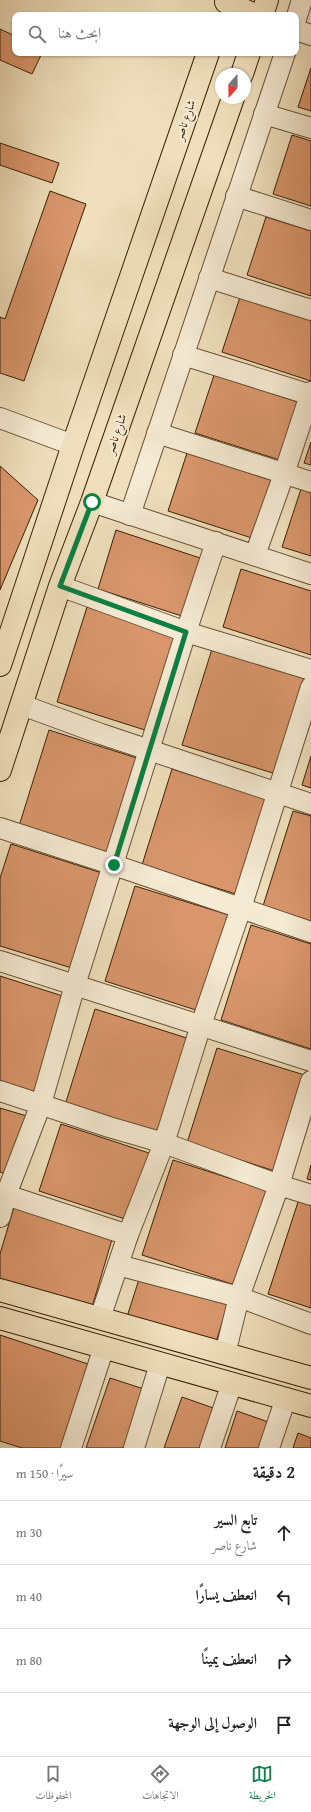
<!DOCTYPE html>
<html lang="ar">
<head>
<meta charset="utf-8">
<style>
  body { margin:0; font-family:"Gentium Book Plus",Amiri,serif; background:#f2f2f2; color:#222; direction:rtl }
  .compass { position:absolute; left:215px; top:68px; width:36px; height:36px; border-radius:50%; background:#fff; box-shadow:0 1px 3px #0004; rotate:200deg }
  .stop { position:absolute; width:12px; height:12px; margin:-9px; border:3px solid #0b8043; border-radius:50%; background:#fff }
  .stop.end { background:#0b8043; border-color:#fff; box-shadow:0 1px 4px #0008 }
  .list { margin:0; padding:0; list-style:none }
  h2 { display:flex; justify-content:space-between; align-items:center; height:52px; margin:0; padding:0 16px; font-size:17px }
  h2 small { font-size:13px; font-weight:400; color:#767676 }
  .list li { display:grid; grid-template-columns:26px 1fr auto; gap:12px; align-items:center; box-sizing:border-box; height:64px; padding:0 16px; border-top:1px solid #e0e0e0 }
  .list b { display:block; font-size:15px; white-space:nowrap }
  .list p { margin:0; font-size:13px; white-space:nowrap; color:#767676 }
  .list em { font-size:13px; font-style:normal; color:#767676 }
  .icon { flex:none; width:22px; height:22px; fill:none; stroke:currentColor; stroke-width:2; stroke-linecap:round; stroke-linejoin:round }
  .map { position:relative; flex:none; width:311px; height:1448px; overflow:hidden; direction:ltr }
  .search { position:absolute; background:#fff; box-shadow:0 1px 3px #0004; left:12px; right:12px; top:12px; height:44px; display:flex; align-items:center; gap:10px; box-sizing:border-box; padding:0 14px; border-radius:8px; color:#767676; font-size:15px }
  .sheet { height:308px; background:#fff }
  nav { display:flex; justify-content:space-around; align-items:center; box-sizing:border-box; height:56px; border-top:1px solid #e0e0e0; background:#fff; font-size:11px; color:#767676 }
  nav a { display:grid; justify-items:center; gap:2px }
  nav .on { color:#0b8043 }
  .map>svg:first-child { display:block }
</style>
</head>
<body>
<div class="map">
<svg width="311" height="1448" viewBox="0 0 311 1448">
  <rect width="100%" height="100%" fill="#efdfbc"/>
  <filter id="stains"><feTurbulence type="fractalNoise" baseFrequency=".005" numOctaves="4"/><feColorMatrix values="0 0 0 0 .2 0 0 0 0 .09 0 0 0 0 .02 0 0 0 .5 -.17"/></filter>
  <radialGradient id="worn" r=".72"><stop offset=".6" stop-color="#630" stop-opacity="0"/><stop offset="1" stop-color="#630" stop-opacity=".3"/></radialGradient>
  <g fill="#d9966c" stroke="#3a2004">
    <path d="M0 29 15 36V53H42L32 74 0 60Z"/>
    <path d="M311 68V111L298 107Z"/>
    <path d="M292 135 311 141V206L273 194Z"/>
    <path d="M0 143 59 163 52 183 0 165Z"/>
    <path d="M50 191 86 204 24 381 0 373V317L5 319Z"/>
    <path d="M266 217 311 231V296L247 275Z"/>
    <path d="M241 294 311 316V381L222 352Z"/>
    <path d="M214 375 304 404 286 462 195 433Z"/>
    <path d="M311 442V465L304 463Z"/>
    <path d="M187 453 277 482 258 540 168 511Z"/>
    <path d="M0 466 38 500 0 590Z"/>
    <path d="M301 489 311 492V556L282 547Z"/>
    <path d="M116 530 206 560 188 618 98 589Z"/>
    <path d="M241 569 311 591V655L223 627Z"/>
    <path d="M87 607 181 637 151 732 57 702Z"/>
    <path d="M212 649 306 679 276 774 182 745Z"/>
    <path d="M49 730 143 760 113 856 19 826Z"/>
    <path d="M311 756V788L302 785Z"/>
    <path d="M172 769 266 799 236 894 142 865Z"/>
    <path d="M293 811 311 816V921L263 906Z"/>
    <path d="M11 844 105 874 75 969 0 946V878Z"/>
    <path d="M135 886 229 915 199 1011 105 981Z"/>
    <path d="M251 925 311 944V1049L221 1020Z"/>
    <path d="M0 976 69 998 39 1093 0 1081Z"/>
    <path d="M95 1009 190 1039 160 1134 65 1105Z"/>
    <path d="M217 1048 311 1077 281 1173 187 1143Z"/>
    <path d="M0 1108 30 1117 11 1176 0 1172Z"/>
    <path d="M61 1124 152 1154 131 1221 39 1191Z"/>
    <path d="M173 1160 269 1191 238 1286 142 1255Z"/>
    <path d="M311 1165V1180L307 1179Z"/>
    <path d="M299 1199 311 1202V1308L268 1294Z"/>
    <path d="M14 1207 113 1236 90 1314 0 1289V1254Z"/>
    <path d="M141 1273 230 1298 215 1345 125 1323Z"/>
    <path d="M0 1335 91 1365 64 1448H22L0 1441Z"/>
    <path d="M110 1378 147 1390 128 1448H86Z"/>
    <path d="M182 1397 219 1410 206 1448H164Z"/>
    <path d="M237 1411 274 1424 266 1448H225Z"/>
    <path d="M298 1433 311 1438V1448H293Z"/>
  </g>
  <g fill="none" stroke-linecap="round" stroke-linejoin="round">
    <defs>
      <g id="minor">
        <path d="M296 19 302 0"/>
        <path d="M296 30 311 35"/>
        <path d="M264 114 311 128"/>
        <path d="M236 196 311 220"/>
        <path d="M209 278 311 310"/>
        <path d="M183 355 311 395"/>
        <path d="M0 418 73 445"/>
        <path d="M157 433 311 482"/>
        <path d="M92 502 311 574"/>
        <path d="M130 515 285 53"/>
        <path d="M255 555 284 474 311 392"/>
        <path d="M60 586 186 632 311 670"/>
        <path d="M22 705 101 734 311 804"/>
        <path d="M0 828 114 865 311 932"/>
        <path d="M0 961 311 1061"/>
        <path d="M0 1091 109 1127 164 1143 279 1185 311 1195"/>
        <path d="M0 1193 128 1235"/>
        <path d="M0 1217 6 1195 41 1104 75 985 149 750 186 632 216 542"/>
        <path d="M118 1265 239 1297 311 1324"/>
        <path d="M100 1318 128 1235 164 1143 201 1025 241 908 311 687"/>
        <path d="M225 1354 239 1297 279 1185 311 1081"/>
        <path d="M71 1448 104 1347"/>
        <path d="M134 1448 160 1364"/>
        <path d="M210 1448 232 1383"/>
        <path d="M269 1448 286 1398"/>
      </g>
      <g id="major">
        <path d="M226 2 255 15"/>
        <path d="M262 15 267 0"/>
        <path d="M242 74 249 53"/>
        <path d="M0 665 73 445 208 53"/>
        <path d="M0 770 60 586 92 502 233 98"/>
        <path d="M0 1290 311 1378"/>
        <path d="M0 1318 311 1406"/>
      </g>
    </defs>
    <use href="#minor" stroke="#675032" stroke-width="22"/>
    <use href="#major" stroke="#3a2004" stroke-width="24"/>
    <use href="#minor" stroke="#f5ead3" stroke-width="20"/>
    <use href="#major" stroke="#efdfbc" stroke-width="22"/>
  </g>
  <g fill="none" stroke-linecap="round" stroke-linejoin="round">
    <path stroke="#0b8043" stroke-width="5" d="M92 502 60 586 186 632 114 865"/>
  </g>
  <g text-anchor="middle" stroke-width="4" stroke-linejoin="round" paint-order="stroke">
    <g font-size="12" fill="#3a2004" stroke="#f5ead3">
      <text transform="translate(185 120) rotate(-71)" y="4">شارع ناصر</text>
      <text transform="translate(116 434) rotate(-71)" y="4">شارع ناصر</text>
    </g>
  </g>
  <rect width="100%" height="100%" filter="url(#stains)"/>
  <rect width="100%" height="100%" fill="url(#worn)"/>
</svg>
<svg class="compass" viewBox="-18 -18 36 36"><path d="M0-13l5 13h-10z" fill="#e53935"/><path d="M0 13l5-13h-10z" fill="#767676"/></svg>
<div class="stop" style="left:92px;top:502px"></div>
<div class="stop end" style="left:114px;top:865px"></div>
<div class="search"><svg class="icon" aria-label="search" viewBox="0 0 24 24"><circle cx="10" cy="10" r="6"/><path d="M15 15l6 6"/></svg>ابحث هنا</div>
</div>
<section class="sheet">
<h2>2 دقيقة<small>سيرًا · 150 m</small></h2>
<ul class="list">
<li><svg class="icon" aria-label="ahead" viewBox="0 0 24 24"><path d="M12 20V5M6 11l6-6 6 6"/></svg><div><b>تابع السير</b><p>شارع ناصر</p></div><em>30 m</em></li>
<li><svg class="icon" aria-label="left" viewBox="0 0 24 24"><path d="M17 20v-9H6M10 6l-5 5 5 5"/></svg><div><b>انعطف يسارًا</b></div><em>40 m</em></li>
<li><svg class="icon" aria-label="right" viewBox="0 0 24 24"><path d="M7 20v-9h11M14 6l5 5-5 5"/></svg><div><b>انعطف يمينًا</b></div><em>80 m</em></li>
<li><svg class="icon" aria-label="arrive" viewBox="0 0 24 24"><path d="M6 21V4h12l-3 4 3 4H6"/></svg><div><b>الوصول إلى الوجهة</b></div></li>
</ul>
</section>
<nav>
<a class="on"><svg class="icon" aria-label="map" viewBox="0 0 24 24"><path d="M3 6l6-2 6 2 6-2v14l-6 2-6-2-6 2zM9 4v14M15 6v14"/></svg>الخريطة</a>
<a><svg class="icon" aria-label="directions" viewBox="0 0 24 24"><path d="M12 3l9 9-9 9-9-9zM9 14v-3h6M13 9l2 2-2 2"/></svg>الاتجاهات</a>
<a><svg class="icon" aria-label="saved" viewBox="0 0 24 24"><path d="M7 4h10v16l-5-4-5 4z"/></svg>المحفوظات</a>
</nav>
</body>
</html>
